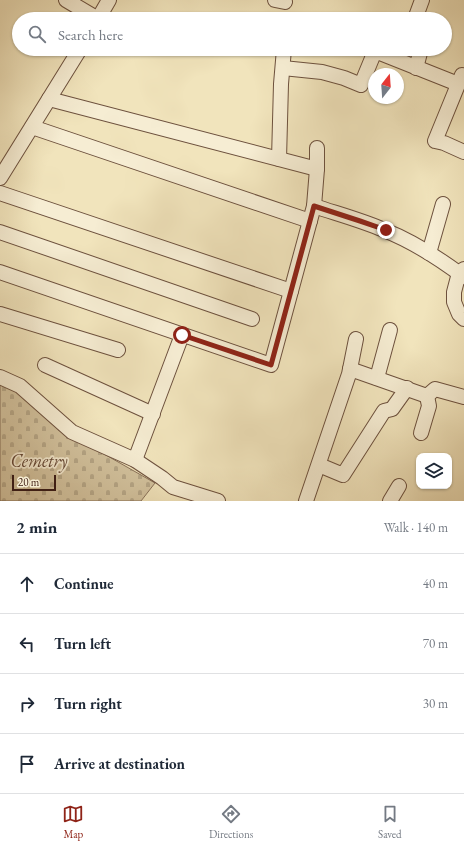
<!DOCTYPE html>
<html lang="en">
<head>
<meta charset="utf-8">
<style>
  body { margin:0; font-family:"EB Garamond",serif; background:#f6f6f7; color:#1f2937 }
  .controls { position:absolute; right:12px; bottom:12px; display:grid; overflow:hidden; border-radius:8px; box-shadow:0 1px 3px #0004 }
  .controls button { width:36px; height:36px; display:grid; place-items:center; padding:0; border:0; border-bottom:1px solid #e0e1e3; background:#fff; color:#1f2937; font:20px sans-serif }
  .compass { position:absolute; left:368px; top:68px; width:36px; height:36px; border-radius:50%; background:#fff; box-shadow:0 1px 3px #0004; rotate:17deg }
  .scale { position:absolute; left:12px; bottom:10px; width:44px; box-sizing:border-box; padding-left:4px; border:2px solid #412014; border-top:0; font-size:11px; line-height:14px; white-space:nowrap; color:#412014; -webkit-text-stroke:3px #f6edd3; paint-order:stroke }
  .stop { position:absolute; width:12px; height:12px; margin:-9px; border:3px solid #8f2418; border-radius:50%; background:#fff }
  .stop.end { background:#8f2418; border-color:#fff; box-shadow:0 1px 4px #0008 }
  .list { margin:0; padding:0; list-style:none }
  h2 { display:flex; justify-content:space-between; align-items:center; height:52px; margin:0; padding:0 16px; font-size:17px }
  h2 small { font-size:13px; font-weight:400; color:#747a83 }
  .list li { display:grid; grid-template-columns:26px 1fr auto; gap:12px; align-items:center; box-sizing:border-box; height:60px; padding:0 16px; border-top:1px solid #e0e1e3 }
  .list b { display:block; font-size:15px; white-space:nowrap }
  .list em { font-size:13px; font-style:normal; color:#747a83 }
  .icon { flex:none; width:22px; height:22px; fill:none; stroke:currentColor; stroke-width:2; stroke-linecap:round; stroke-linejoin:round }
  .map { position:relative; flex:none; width:464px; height:501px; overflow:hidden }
  .search { position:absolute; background:#fff; box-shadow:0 1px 3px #0004; left:12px; right:12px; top:12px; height:44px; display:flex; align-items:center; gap:10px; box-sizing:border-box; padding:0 14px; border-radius:22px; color:#747a83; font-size:15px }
  .sheet { height:292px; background:#fff }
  nav { display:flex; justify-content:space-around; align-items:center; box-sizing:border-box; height:56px; border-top:1px solid #e0e1e3; background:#fff; font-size:11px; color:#747a83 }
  nav a { display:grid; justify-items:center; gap:2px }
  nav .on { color:#8f2418 }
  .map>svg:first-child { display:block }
</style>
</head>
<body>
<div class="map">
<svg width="464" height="501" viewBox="0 0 464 501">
  <defs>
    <pattern id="cemetery-stones" width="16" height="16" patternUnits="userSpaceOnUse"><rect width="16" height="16" fill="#d3c39f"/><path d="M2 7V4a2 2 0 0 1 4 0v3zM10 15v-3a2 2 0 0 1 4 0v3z" fill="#b6a788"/></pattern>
  </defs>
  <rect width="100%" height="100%" fill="#f1e4bc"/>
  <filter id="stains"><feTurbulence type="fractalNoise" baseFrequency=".005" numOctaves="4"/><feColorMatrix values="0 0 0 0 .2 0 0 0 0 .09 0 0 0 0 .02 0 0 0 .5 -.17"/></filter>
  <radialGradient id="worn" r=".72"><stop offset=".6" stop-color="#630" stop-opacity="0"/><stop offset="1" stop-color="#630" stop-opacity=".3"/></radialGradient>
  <path fill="url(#cemetery-stones)" stroke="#8a725a" d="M0 382 17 390 69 434 155 483 141 501H0Z"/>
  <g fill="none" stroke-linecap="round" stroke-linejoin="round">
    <defs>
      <g id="street">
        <path d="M66 0 98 19 109 0"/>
        <path d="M275 0 285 2"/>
        <path d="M415 19 422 0"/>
        <path d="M283 68 322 72 344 78 361 85 375 51 458 84"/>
        <path d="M416 68 421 49"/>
        <path d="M462 75 435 141 444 143 464 152"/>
        <path d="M49 99 317 169"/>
        <path d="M32 127 310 221"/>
        <path d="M279 159 281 84 284 49"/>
        <path d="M0 178 80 49"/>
        <path d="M0 193 291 291"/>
        <path d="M314 206C338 214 361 220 384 230 412 241 440 259 464 277"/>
        <path d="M0 232 252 319"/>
        <path d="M429 253 443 204"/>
        <path d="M464 269 459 273 454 292V302L459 314 464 319"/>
        <path d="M0 272 271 365 314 206 317 169V148"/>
        <path d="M0 314 118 350"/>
        <path d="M45 365 153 414"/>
        <path d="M350 369 427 396 435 389 464 397"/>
        <path d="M0 377 20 386 72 432 135 460 162 478 173 487 218 501"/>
        <path d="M377 378 390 330"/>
        <path d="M421 433 429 406 427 396"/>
        <path d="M135 460 182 335"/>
        <path d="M319 465 343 475 384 411 392 409 407 388"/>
        <path d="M306 501 349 374 356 339"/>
        <path d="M390 501 399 486"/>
      </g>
    </defs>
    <use href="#street" stroke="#6d513e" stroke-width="16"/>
    <use href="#street" stroke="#f6edd3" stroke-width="14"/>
  </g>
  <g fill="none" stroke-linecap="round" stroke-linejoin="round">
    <path stroke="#8f2418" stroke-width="5" d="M182 335 271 365 314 206 360 221 386 230"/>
  </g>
  <g text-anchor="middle" stroke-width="3.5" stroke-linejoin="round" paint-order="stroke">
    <g font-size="18" font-style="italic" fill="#664937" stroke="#f6edd3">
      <text x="39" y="467">Cemetry</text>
    </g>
  </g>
  <rect width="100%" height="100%" filter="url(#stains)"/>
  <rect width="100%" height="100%" fill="url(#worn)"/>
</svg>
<div class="controls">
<button><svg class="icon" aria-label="layers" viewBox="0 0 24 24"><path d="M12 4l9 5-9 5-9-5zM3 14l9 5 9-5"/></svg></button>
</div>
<svg class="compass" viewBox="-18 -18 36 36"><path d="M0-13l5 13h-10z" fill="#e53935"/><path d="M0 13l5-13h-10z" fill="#747a83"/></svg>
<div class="scale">20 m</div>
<div class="stop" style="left:182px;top:335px"></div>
<div class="stop end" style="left:386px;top:230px"></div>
<div class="search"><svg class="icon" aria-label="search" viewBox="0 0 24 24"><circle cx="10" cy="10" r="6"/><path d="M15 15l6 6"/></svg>Search here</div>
</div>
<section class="sheet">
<h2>2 min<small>Walk · 140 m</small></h2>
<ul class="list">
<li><svg class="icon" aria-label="ahead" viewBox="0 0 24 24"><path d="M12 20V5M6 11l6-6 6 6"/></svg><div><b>Continue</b></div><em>40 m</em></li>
<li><svg class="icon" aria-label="left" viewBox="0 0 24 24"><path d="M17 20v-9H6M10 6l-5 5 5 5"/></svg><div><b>Turn left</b></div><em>70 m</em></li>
<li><svg class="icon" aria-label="right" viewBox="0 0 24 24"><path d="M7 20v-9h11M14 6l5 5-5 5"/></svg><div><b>Turn right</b></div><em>30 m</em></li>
<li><svg class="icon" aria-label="arrive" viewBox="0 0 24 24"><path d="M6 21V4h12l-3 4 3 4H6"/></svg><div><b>Arrive at destination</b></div></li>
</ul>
</section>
<nav>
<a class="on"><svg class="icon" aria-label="map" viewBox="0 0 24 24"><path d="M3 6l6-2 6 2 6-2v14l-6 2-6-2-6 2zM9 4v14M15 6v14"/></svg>Map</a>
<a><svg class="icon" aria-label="directions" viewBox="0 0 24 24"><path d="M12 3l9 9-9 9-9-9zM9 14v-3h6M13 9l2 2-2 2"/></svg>Directions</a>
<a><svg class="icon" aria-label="saved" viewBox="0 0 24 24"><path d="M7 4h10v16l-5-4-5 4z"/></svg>Saved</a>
</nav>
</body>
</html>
